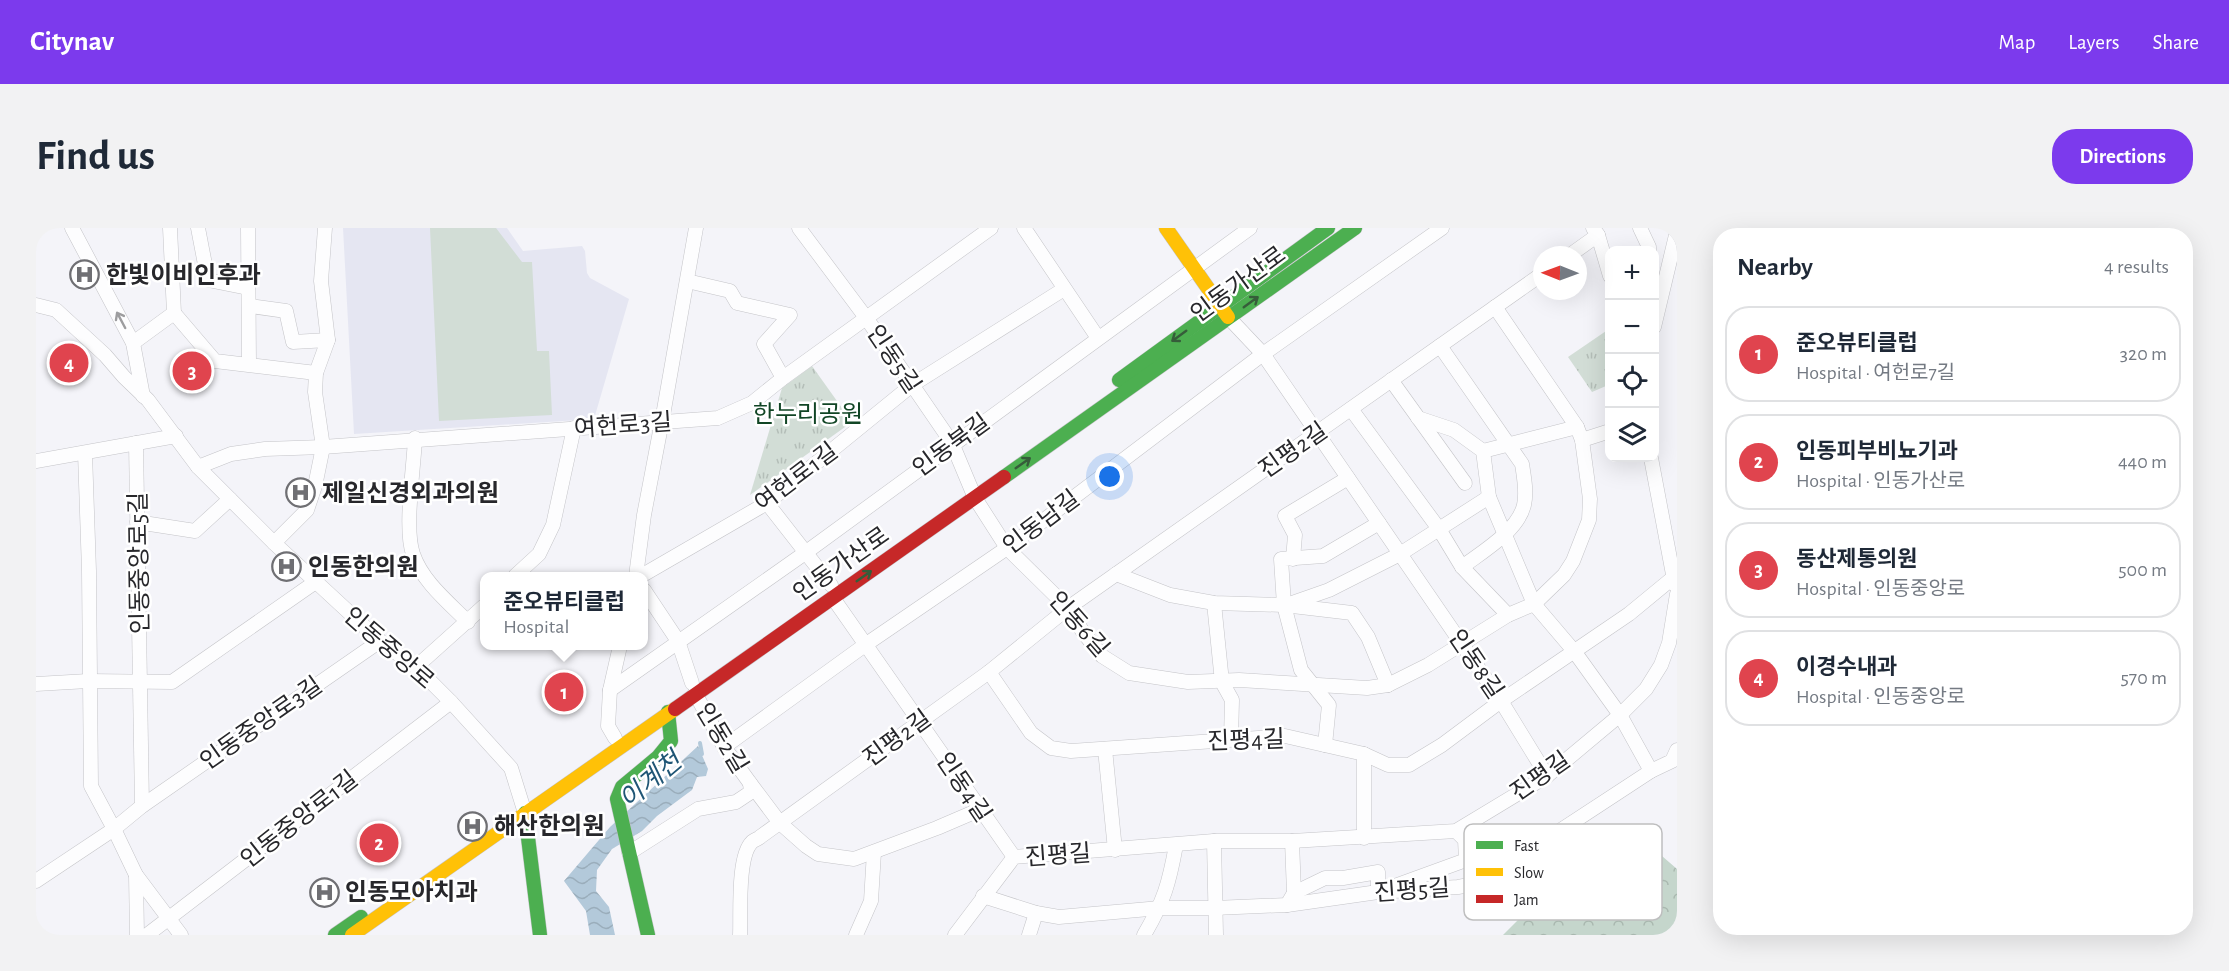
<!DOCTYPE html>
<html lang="en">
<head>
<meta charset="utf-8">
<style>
  body { margin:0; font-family:"Alegreya Sans","Noto Sans KR",sans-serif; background:#f2f2f3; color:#1f2937 }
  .controls { position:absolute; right:18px; top:18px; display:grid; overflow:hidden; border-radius:12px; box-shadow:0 6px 24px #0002 }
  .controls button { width:54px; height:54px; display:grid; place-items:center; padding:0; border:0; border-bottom:2px solid #e0e1e3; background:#fff; color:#1f2937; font:30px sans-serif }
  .compass { position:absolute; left:1497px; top:18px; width:54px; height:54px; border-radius:50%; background:#fff; box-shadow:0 6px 24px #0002; rotate:271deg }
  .you { position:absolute; left:1074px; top:249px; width:21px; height:21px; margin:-15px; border:4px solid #fff; border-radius:50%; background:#1a73e8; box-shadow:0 0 0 9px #1a73e833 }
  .badge { display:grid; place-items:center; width:39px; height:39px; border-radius:50%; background:#7c3aed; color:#fff; font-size:20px; font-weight:700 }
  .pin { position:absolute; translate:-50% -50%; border:3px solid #fff; box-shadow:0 2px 6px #0006 }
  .popup { position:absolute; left:444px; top:344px; width:168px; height:78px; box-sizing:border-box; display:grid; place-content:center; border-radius:12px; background:#fff; filter:drop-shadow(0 2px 4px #0005); font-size:20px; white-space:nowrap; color:#747a83 }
  .popup b { font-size:22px; color:#1f2937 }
  .popup::after { content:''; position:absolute; left:50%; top:100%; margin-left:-12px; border:12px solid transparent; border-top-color:#fff }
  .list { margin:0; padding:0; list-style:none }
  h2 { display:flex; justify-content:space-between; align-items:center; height:78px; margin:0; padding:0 24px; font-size:26px }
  h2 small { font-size:20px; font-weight:400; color:#747a83 }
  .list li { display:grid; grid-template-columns:39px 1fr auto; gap:18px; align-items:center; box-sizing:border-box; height:96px; margin:0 12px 12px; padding:0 12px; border:2px solid #e0e1e3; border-radius:24px }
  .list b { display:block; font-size:22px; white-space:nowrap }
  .list p { margin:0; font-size:20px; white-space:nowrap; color:#747a83 }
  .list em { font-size:20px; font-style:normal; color:#747a83 }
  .icon { flex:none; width:33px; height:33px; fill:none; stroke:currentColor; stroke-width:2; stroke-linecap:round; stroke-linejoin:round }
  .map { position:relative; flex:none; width:1641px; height:707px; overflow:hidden; border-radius:24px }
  header { display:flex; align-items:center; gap:36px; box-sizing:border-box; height:84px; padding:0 30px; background:#7c3aed; color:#fff }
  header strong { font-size:28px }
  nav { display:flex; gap:33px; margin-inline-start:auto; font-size:21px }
  .intro { display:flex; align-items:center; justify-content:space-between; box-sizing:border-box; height:144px; padding:0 36px }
  h1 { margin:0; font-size:42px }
  .button { padding:15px 27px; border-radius:24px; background:#7c3aed; color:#fff; font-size:21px; font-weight:700 }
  main { display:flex; gap:36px; padding:0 36px }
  aside { flex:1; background:#fff; border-radius:24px; box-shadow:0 6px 24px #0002 }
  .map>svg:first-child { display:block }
</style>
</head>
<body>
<header>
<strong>Citynav</strong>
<nav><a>Map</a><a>Layers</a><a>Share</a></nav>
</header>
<div class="intro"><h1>Find us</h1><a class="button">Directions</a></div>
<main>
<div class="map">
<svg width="1641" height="707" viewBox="0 0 1641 707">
  <defs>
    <pattern id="forest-crowns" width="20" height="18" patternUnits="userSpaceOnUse" patternTransform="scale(1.5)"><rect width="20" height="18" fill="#c5d6cc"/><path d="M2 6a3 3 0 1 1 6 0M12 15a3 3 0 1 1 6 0" fill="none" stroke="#a9b8af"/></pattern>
    <pattern id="park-tufts" width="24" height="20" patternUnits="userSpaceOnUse" patternTransform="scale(1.5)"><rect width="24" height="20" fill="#d2ddd6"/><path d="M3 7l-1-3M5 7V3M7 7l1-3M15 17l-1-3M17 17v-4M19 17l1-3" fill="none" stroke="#b4beb8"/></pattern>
    <pattern id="water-waves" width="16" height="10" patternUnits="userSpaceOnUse" patternTransform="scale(1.5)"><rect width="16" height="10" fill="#b3c9da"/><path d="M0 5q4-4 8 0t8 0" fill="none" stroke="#9aadbb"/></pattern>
  </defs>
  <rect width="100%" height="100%" fill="#f4f4f9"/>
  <path fill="#e5e6f2" d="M307 0H471L487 23 546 18 549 23 551 45 554 50 593 71 558 191 318 206Z"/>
  <path fill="url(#forest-crowns)" d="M1561 621 1626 628 1641 641V707H1467L1509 665 1537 651 1542 658 1555 648Z"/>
  <g fill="url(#park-tufts)">
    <path d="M1573 101V154L1570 158 1556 164 1532 129Z"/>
    <path d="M776 138 816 194 714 267 746 160Z"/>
  </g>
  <path fill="#d2ddd6" d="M394 0H460L486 34H496L501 123H513L516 187 403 193Z"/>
  <path fill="url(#water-waves)" d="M662 518 672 541 670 548 661 549 656 562 621 588 606 603 576 621 561 642 560 663 573 679 579 707H554L550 683 528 653 574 599Z"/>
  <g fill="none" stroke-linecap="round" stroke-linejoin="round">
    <path stroke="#b3c9da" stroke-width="4" d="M664 515 666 526"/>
    <defs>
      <g id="street">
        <path d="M36 0 97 115 107 168"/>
        <path d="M162 0 172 52 212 60"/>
        <path d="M212 0 213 136"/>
        <path d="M763 0 831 91 916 215 939 270 971 320 1032 380 1047 404 1066 428 1093 445 1152 454 1203 452 1331 460 1352 457 1392 437 1472 387 1498 376 1528 347 1537 333 1553 292 1554 271 1546 212 1541 199 1459 79"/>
        <path d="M988 0 1062 110"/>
        <path d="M1557 0 1562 7 1574 48"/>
        <path d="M1604 0 1613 19V22"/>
        <path d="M1534 27 1562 7"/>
        <path d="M651 53 694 63 701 75 754 87 728 116 747 150"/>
        <path d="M0 77 20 82 69 127 88 149 112 172 162 239 238 315 344 413 380 439 415 474 475 540 489 585"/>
        <path d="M214 78 250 83 257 114 292 112"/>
        <path d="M138 85 179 133 280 145"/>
        <path d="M1193 90 1227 126 1465 473 1511 548"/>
        <path d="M1618 99 1641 3"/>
        <path d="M97 115 138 85 134 0"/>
        <path d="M1404 118 1486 236C1488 249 1491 264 1488 277 1482 303 1446 324 1426 339"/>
        <path d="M1355 152 1429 255"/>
        <path d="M1315 181 1403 301 1426 339 1472 387"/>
        <path d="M1382 190 1418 202 1447 223 1453 269 1498 376 1538 423 1584 487 1615 543"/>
        <path d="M379 210C378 239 368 300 377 326 386 353 412 374 432 394"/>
        <path d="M1546 212 1574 203"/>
        <path d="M100 215 106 578"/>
        <path d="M1447 223 1541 199"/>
        <path d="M49 225 53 343 55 558 78 601 100 647 145 707"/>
        <path d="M1615 230 1639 357"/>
        <path d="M0 233 140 208"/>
        <path d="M162 239 195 226 229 221 287 219 682 190 716 175 747 150 955 0"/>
        <path d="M731 275 795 357"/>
        <path d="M101 294 159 303 194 271"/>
        <path d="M238 315 271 282 279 258 287 219 279 164 280 145 292 112 285 53 289 0"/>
        <path d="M1257 331 1259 307 1249 288 1312 250"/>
        <path d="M1080 346 1134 367 1178 375 1248 377 1316 385 1332 409 1352 457"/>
        <path d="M479 348 503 326 517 297 538 200"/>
        <path d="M600 348 608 287 626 193 660 0"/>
        <path d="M605 348 731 275 876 157 1028 61"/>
        <path d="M608 362 642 413 656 455"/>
        <path d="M797 370 978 629"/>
        <path d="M1178 375 1186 454 1196 472 1195 511"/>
        <path d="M1253 376 1293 362 1364 326 1453 269"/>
        <path d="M380 439 448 378"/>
        <path d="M953 444 995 505 1015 520 1035 523 1249 508 1328 526 1352 537H1373L1406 517 1465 473 1593 386 1638 349"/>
        <path d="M0 456 52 453 136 454 278 355"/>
        <path d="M574 462 769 325 1214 0"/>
        <path d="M659 465 688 519 714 555 744 595 770 618 782 626 818 631 901 600 943 582"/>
        <path d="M579 510 572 498 574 462 584 418"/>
        <path d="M1289 517 1293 477 1265 442 1248 377 1245 331 1287 328 1343 295"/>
        <path d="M688 519 829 417 971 320 1227 126 1406 0"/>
        <path d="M1069 521 1079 622"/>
        <path d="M1328 610V526"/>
        <path d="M1178 613 1180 707"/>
        <path d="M1256 613 1258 665"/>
        <path d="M593 625 662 581 700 574 715 564 714 555"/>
        <path d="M100 647 101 707"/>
        <path d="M0 653 78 601 106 578 344 413"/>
        <path d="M947 668 1000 685 1023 689 1124 680H1178L1251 677 1342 664 1422 659 1444 655 1615 543 1636 533 1641 522"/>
        <path d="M1251 677 1258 665 1289 650H1307L1342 644V664L1430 632 1429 612 1420 603"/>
        <path d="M111 707 415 474"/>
        <path d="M704 707C705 687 701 628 716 614 716 613 724 610 724 609L953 444 1032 380 1506 46"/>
        <path d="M820 707 835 673 838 624"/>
        <path d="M919 707 978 629 1178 613H1256L1420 603 1511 548 1584 487 1610 461 1625 437 1633 415 1641 366"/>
        <path d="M993 707 1000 685"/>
        <path d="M1108 707C1128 673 1133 656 1140 617"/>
      </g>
      <g id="fast">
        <path d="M1083 152 1292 0"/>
        <path d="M968 249 1319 0"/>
        <path d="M489 585 504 707"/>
        <path d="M299 707 325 689"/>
        <path d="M612 707 581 571 586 559 622 529 635 513 632 484"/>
      </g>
      <g id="slow">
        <path d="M1130 0 1192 89"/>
        <path d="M316 707 639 481"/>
      </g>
      <path id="jam" d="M639 481 968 249"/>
    </defs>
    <use href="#street" stroke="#c4c4c8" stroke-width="15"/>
    <use href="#fast" stroke="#c4c4c8" stroke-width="15"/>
    <use href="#slow" stroke="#c4c4c8" stroke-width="15"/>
    <use href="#jam" stroke="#c4c4c8" stroke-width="15"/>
    <use href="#street" stroke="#fdfdfe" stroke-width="14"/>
    <use href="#fast" stroke="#4caf50" stroke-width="14"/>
    <use href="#slow" stroke="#ffc107" stroke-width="14"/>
    <use href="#jam" stroke="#c62828" stroke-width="14"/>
  </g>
  <defs><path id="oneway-shaft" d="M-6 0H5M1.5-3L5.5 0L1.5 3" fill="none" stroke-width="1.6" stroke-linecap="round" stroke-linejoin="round" transform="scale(1.5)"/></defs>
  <g stroke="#365d3a">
    <use href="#oneway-shaft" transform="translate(1215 74) rotate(-36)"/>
    <use href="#oneway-shaft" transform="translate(1143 108) rotate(144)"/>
    <use href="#oneway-shaft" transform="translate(987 235) rotate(-35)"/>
    <use href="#oneway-shaft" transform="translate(828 348) rotate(-35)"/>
  </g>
  <use stroke="#9d9d9f" href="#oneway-shaft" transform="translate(85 92) rotate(-118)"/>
  <defs>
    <symbol id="hospital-ring" viewBox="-11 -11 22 22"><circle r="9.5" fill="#fff" stroke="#6f6f73" stroke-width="1.5"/><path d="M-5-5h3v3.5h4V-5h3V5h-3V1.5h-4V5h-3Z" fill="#6f6f73"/></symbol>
  </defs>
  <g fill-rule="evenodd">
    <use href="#hospital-ring" x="32" y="30" width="33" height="33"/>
    <use href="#hospital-ring" x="248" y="248" width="33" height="33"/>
    <use href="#hospital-ring" x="234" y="322" width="33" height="33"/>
    <use href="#hospital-ring" x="420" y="582" width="33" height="33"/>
    <use href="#hospital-ring" x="272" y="648" width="33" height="33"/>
  </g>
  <g text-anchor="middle" stroke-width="5" stroke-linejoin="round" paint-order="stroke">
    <g font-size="24" font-weight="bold" fill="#27272b" stroke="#fff" text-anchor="start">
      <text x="70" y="55">한빛이비인후과</text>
      <text x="286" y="273">제일신경외과의원</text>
      <text x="272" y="347">인동한의원</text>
      <text x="458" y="606">해산한의원</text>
      <text x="309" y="672">인동모아치과</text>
    </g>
    <g font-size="24" fill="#27272b" stroke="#fff">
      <text transform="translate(1202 56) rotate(-36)" y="8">인동가산로</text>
      <text transform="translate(858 131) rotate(56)" y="8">인동5길</text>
      <text transform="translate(587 197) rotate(-4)" y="8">여헌로3길</text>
      <text transform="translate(915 217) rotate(-36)" y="8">인동북길</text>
      <text transform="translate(1257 222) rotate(-35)" y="8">진평2길</text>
      <text transform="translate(760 249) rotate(-37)" y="8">여헌로1길</text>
      <text transform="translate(1005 294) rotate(-37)" y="8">인동남길</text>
      <text transform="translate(103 335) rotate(-91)" y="8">인동중앙로5길</text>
      <text transform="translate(805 336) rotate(-35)" y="8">인동가산로</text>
      <text transform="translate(1043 396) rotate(49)" y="8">인동6길</text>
      <text transform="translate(353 420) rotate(41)" y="8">인동중앙로</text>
      <text transform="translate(1440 436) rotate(56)" y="8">인동8길</text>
      <text transform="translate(225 495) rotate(-35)" y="8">인동중앙로3길</text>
      <text transform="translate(686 510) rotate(59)" y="8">인동2길</text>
      <text transform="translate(861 510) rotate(-36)" y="8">진평2길</text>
      <text transform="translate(1210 512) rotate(-2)" y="8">진평4길</text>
      <text transform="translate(1504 548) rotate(-35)" y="8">진평길</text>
      <text transform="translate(928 559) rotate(56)" y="8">인동4길</text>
      <text transform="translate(263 591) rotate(-38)" y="8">인동중앙로1길</text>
      <text transform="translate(1022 627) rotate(-4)" y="8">진평길</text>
      <text transform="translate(1376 662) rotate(-4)" y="8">진평5길</text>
    </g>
    <g font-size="24" fill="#114525" stroke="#fff">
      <text x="772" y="194">한누리공원</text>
    </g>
    <g font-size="26" font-style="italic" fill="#1f5575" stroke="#fff">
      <text transform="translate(614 552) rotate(-40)" y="9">이계천</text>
    </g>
  </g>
  <rect x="1428" y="596" width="198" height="96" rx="9" fill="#fff" stroke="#bebebf" stroke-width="1.5"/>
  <rect x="1440" y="613" width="27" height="8" fill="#4caf50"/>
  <rect x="1440" y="640" width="27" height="8" fill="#ffc107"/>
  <rect x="1440" y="667" width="27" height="8" fill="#c62828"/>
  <g font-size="16" fill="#27272b">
    <text x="1478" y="623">Fast</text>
    <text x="1478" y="650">Slow</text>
    <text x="1478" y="677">Jam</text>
  </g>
</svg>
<div class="controls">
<button>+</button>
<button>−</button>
<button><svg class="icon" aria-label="locate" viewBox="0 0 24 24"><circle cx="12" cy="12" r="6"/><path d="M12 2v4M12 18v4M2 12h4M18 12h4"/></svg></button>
<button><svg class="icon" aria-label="layers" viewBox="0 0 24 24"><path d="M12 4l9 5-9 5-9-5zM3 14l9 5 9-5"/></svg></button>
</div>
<svg class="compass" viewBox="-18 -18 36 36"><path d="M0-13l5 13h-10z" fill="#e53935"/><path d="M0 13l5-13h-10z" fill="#747a83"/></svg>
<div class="you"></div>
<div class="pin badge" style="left:528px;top:464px;background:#e0444e">1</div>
<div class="popup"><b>준오뷰티클럽</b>Hospital</div>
<div class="pin badge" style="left:343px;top:615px;background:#e0444e">2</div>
<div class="pin badge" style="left:156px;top:143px;background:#e0444e">3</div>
<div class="pin badge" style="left:33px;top:135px;background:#e0444e">4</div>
</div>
<aside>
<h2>Nearby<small>4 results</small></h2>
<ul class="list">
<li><span class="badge" style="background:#e0444e">1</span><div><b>준오뷰티클럽</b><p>Hospital · 여헌로7길</p></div><em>320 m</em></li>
<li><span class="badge" style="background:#e0444e">2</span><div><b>인동피부비뇨기과</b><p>Hospital · 인동가산로</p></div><em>440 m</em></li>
<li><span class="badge" style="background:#e0444e">3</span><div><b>동산제통의원</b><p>Hospital · 인동중앙로</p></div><em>500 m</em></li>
<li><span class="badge" style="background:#e0444e">4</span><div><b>이경수내과</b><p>Hospital · 인동중앙로</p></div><em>570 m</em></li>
</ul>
</aside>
</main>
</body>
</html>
